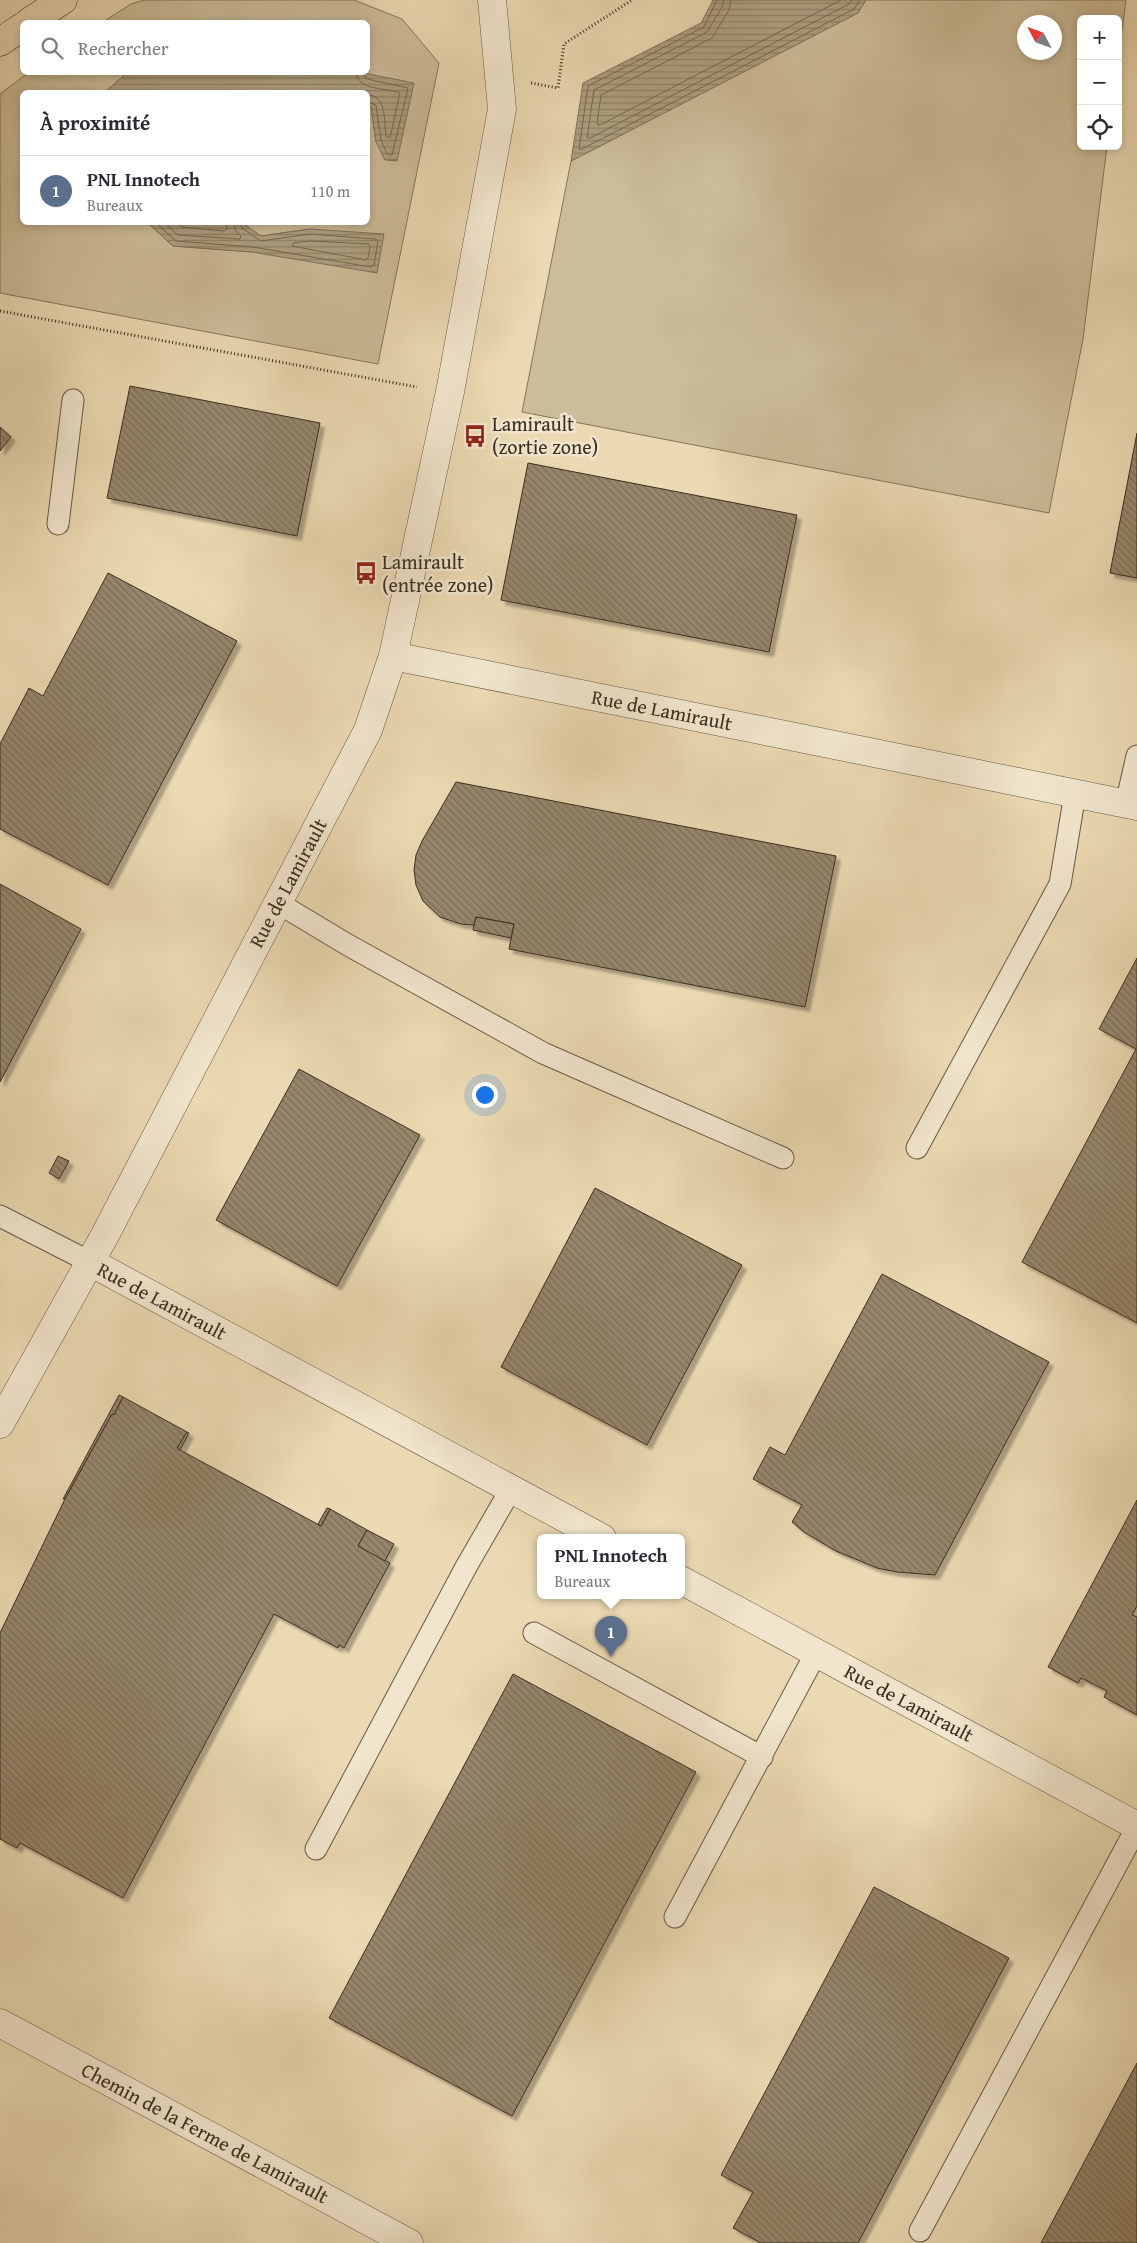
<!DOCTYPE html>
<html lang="fr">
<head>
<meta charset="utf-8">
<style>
  body { margin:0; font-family:"Gentium Book Plus",serif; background:#f2f2f3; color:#2b2b33 }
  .controls { position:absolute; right:15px; top:15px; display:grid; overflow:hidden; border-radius:8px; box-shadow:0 2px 8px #0003 }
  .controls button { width:45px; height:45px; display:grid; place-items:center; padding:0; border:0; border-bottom:1px solid #e1e1e2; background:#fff; color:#2b2b33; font:25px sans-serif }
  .compass { position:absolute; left:1017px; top:15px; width:45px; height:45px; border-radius:50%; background:#fff; box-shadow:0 2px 8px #0003; rotate:311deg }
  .you { position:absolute; left:484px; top:1094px; width:18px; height:18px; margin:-12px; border:4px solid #fff; border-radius:50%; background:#1a73e8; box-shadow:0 0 0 8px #1a73e833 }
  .badge { display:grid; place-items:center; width:32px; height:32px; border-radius:50%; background:#0b8043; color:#fff; font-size:16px; font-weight:700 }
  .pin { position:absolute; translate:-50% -41px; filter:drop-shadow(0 1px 2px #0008) }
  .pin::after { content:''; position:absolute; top:26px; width:18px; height:15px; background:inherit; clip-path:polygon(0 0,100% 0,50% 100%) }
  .popup { position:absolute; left:537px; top:1534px; width:148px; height:65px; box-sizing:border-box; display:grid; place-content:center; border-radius:8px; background:#fff; filter:drop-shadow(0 1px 4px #0005); font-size:16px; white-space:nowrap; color:#7c7c81 }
  .popup b { font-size:19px; color:#2b2b33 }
  .popup::after { content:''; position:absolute; left:50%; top:100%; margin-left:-10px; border:10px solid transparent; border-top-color:#fff }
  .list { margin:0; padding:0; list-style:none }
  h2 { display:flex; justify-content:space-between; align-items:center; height:65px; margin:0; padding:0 20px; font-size:21px }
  h2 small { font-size:16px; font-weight:400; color:#7c7c81 }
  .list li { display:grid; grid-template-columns:32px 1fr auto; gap:15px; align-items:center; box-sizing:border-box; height:70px; padding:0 20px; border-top:1px solid #e1e1e2 }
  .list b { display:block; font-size:19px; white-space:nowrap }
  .list p { margin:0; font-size:16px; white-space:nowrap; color:#7c7c81 }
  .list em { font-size:16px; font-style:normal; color:#7c7c81 }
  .icon { flex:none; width:28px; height:28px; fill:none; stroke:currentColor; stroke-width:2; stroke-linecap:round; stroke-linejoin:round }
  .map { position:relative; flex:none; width:1137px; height:2243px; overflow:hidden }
  .search { position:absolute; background:#fff; box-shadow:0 2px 8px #0003; left:20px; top:20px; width:350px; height:55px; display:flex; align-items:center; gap:12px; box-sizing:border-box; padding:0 18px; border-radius:8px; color:#7c7c81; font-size:19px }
  .panel { position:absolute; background:#fff; box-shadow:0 2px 8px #0003; left:20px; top:90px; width:350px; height:135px; border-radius:8px }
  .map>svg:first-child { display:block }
</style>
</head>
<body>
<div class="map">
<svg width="1137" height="2243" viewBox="0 0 1137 2243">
  <defs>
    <pattern id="water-rules" width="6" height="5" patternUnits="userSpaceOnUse" patternTransform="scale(1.25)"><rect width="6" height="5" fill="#ae9f80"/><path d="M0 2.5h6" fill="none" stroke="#8f8268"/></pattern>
    <pattern id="building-back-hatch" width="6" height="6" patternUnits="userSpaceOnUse" patternTransform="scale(1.25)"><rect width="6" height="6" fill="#96876c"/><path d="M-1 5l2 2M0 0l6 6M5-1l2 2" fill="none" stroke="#7b6f58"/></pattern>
    <filter id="shadow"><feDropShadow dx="4.5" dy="4.5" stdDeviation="1" flood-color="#0004"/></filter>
  </defs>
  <rect width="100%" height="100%" fill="#ead9b2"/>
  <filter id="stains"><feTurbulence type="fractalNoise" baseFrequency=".004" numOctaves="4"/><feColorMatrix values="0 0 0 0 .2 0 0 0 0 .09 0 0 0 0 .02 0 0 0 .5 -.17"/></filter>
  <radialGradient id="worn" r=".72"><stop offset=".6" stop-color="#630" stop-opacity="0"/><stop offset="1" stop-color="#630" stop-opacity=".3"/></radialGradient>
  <g fill="#ccbc99" stroke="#83765c" fill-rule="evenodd">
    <path d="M144 0H354L402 19 439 63 378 364 0 293V94L28 73H127L105 92H22V222L148 223 173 246 252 252 310 229 261 236 242 223 368 222V106H371L376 142 414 84 359 73 368 72V22H103L131 4Z"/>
    <path d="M866 0H1126L1118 62V19H1081V146H1107L1083 339 1049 513 522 412 571 161 857 13ZM1024 22H1054V52H1024Z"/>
  </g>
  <g fill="url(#water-rules)" stroke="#80725a">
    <path d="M713 0H866L858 13 571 161 583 83 701 23Z"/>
    <path d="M127 73 359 72 414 83 397 161 385 160 376 142 371 107 368 106V92H105Z"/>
    <path d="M148 223H242L261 236 310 229 384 234 377 273 252 252 173 246Z"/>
  </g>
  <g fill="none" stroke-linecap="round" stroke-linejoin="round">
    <g stroke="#746750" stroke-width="1">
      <path d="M717 0 704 27 588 86 579 149H582L854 9 860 0"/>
      <path d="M724 0 722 7 707 32 594 90 587 138H590L849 4 852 0"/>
      <path d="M731 0 729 10 712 38 601 95 597 124 600 125 841 0"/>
      <path d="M356 72C358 92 387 87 400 93L390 138 386 136C384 122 387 95 368 95"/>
      <path d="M362 72 367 79 408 88 392 155 387 154 381 140 376 105 368 102"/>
      <path d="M155 222 176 241 253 247 371 267 374 265 378 241 376 239 310 234 261 241 242 228 240 222"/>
      <path d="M164 222 178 235 240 239 241 236 235 230 234 222"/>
      <path d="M176 222 182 227 224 231 227 229 226 222"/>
      <path d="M311 241 369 244 370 247 368 258 366 260 292 246 294 243Z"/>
    </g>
  </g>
  <g fill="url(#building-back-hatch)" stroke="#3a2f20" filter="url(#shadow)">
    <path d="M130 386 320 423 297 536 107 498Z"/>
    <path d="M0 427 11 437 0 451Z"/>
    <path d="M1137 433V578L1110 573Z"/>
    <path d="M528 463 797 515 769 652 501 600Z"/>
    <path d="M108 573 237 641 108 885 0 829V744L29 688 43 696Z"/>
    <path d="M456 782 836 856 805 1007 509 949 514 924 476 917 474 925 461 924 440 917 423 901 416 885 414 870 416 855 422 841Z"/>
    <path d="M0 884 81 929 0 1082Z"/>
    <path d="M476 917 514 924 511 938 473 930Z"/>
    <path d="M1137 958V1323L1022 1262 1136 1049 1099 1029Z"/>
    <path d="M299 1069 420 1135 337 1286 216 1220Z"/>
    <path d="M58 1156 69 1161 59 1179 49 1173Z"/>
    <path d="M595 1188 742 1265 647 1445 501 1367Z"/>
    <path d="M882 1274 1049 1362 935 1575 897 1572 877 1568 836 1551 804 1532 792 1522 802 1505 753 1479 770 1447 785 1455Z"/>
    <path d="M119 1395 123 1397 114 1415 112 1414 65 1499H63Z"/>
    <path d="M123 1397 187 1432 177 1448 180 1450 321 1526 330 1509 367 1530 358 1546 390 1563 344 1648 339 1645 338 1648 274 1614 123 1898 20 1843 17 1848 0 1839V1633L65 1499 112 1414 114 1415Z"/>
    <path d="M187 1432 189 1433 180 1450 177 1448Z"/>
    <path d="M1137 1500V1606L1132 1615 1137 1617V1715L1104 1697 1107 1691 1081 1678 1078 1683 1048 1667Z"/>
    <path d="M327 1508 330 1509 321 1526 318 1524Z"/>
    <path d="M367 1530 394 1544 385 1561 358 1546Z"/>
    <path d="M513 1674 696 1772 512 2116 329 2018Z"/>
    <path d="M874 1887 1009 1958 858 2243H761L733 2228 753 2192 721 2175Z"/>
    <path d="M1137 2063V2243H1041Z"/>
  </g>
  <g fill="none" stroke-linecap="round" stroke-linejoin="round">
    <defs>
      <g id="service">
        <path d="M58 524 73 400"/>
        <path d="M1126 804 1137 756"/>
        <path d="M278 903 348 945 543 1053 783 1158"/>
        <path d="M917 1148 1060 884 1075 794"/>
        <path d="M0 1216 90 1262"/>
        <path d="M534 1633 762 1757"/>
        <path d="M316 1849 466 1567 511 1489"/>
        <path d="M675 1917 816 1653"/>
        <path d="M920 2231 1137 1827"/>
      </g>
      <g id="minor">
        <path d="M393 656 1137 806"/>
        <path d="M90 1262 602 1538"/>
        <path d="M0 1424 105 1235 368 730 393 656 450 392 502 109 492 0"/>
        <path d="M681 1580 1137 1826"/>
        <path d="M0 2023 409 2243"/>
      </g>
      <g id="primary">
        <path d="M29 22 63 0"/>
        <path d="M0 42 22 27"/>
      </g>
    </defs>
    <use href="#service" stroke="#665a44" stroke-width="23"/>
    <use href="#minor" stroke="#665a44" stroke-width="29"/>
    <use href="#primary" stroke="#3a2f20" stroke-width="29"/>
    <g stroke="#3a2f20" stroke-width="3" stroke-dasharray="1 2.5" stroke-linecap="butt">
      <path d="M531 83 558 88 564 44 632 0"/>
      <path d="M0 311 417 387"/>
    </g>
    <use href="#service" stroke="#f1e6cd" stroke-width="21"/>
    <use href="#minor" stroke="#f1e6cd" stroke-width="28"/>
    <use href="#primary" stroke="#ead9b2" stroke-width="28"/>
  </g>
  <defs>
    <symbol id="bus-bare" viewBox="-9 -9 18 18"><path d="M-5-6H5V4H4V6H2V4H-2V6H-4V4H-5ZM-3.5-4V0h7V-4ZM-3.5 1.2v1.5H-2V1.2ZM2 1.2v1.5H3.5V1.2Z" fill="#8f2418" stroke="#f1e6cd" stroke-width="2.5" paint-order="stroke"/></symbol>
  </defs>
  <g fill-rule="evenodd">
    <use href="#bus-bare" x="459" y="420" width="32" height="32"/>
    <use href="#bus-bare" x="350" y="557" width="32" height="32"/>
  </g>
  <g text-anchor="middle" stroke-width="5" stroke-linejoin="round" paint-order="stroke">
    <g font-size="20" fill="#3a2f20" stroke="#f1e6cd" text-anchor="start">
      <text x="492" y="431">Lamirault<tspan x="492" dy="23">(zortie zone)</tspan></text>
      <text x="382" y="569">Lamirault<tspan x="382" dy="23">(entrée zone)</tspan></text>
    </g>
    <g font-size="20" fill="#3a2f20" stroke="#f1e6cd">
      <text transform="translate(662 710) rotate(11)" y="7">Rue de Lamirault</text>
      <text transform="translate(288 883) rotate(-62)" y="7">Rue de Lamirault</text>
      <text transform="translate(162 1301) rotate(28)" y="7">Rue de Lamirault</text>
      <text transform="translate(909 1703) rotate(28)" y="7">Rue de Lamirault</text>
      <text transform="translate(205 2133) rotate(28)" y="7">Chemin de la Ferme de Lamirault</text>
    </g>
  </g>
  <rect width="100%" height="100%" filter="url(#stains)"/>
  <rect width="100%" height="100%" fill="url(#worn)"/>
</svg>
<div class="controls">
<button>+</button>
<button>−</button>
<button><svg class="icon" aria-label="locate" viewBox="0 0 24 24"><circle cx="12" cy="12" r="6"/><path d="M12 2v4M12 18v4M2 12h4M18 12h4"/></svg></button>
</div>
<svg class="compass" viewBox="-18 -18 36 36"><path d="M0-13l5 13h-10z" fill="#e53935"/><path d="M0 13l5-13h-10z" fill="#7c7c81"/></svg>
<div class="you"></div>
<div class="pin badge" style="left:611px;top:1657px;background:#5c6f8a">1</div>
<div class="popup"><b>PNL Innotech</b>Bureaux</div>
<div class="search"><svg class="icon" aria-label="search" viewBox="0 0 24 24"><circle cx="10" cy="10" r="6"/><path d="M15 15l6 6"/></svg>Rechercher</div>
<section class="panel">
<h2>À proximité<small></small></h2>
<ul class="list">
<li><span class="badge" style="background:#5c6f8a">1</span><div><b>PNL Innotech</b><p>Bureaux</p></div><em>110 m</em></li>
</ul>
</section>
</div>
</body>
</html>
